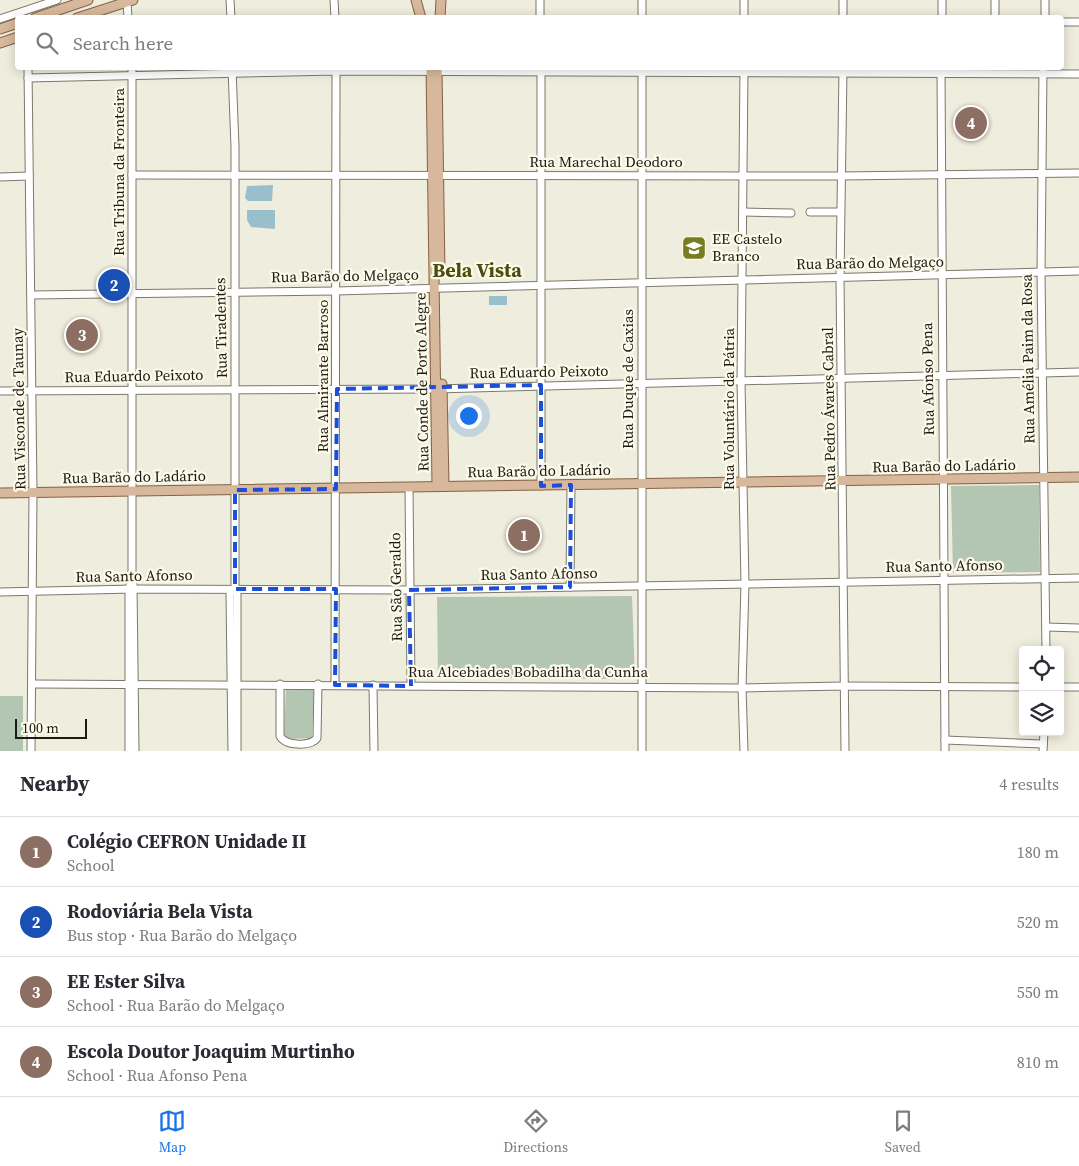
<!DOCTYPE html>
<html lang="en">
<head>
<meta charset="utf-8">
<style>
  body { margin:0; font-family:"Source Serif 4",serif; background:#f2f2f3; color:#2b2b33 }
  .controls { position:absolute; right:15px; bottom:15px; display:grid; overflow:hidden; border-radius:5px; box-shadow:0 2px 12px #0003 }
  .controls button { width:45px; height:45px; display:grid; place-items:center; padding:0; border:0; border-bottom:1px solid #e1e1e2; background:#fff; color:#2b2b33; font:25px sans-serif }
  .scale { position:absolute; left:15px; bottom:12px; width:72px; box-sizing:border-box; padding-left:5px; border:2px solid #1a1914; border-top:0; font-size:14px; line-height:18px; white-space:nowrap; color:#1a1914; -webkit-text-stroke:4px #fdfaea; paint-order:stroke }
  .you { position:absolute; left:468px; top:415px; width:18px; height:18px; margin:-12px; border:4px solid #fff; border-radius:50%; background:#1a73e8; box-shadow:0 0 0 8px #1a73e833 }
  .badge { display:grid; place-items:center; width:32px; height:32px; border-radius:50%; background:#1a73e8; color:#fff; font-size:16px; font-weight:700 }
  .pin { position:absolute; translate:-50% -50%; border:2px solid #fff; box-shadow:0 1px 5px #0006 }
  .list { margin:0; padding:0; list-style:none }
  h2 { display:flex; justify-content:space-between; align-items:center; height:65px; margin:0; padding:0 20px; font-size:21px }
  h2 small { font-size:16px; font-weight:400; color:#7c7c81 }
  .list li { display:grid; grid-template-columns:32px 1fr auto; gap:15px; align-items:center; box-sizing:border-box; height:70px; padding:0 20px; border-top:1px solid #e1e1e2 }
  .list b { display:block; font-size:19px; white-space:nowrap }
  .list p { margin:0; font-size:16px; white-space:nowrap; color:#7c7c81 }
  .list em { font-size:16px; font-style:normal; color:#7c7c81 }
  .icon { flex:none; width:28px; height:28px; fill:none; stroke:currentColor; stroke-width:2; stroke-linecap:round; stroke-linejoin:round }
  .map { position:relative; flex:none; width:1079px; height:751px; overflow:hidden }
  .search { position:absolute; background:#fff; box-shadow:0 2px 12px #0003; left:15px; right:15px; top:15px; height:55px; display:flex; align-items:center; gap:12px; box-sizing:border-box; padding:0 18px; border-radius:5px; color:#7c7c81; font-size:19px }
  .sheet { height:345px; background:#fff }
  nav { display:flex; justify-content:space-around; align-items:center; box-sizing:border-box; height:70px; border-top:1px solid #e1e1e2; background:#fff; font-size:14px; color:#7c7c81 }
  nav a { display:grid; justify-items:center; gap:2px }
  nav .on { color:#1a73e8 }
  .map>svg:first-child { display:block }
</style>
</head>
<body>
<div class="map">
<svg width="1079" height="751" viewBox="0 0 1079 751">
  <rect width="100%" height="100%" fill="#efeddd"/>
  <g fill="#b3c6b2">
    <path d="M1039 485 1040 572 953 573 951 486Z"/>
    <path d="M632 596 635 679 438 678 437 597Z"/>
    <path d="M286 689H314L312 738 288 739 284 734Z"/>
    <rect x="0" y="696" width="23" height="55"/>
  </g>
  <g fill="#99bfcc">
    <path d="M273 185 272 201H248L245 198 247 186Z"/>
    <path d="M247 210H275V229L251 227 247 220Z"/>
    <rect x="489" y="296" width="18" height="9"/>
  </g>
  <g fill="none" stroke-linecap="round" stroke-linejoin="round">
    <defs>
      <g id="minor">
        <path d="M230 0 231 18"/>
        <path d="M334 0 335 18"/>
        <path d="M540 0V18"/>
        <path d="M642 0V18"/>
        <path d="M744 0V18"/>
        <path d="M127 2 128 18"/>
        <path d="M843 18V0"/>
        <path d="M942 18V0"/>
        <path d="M995 18V0"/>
        <path d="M1045 18V0"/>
        <path d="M0 19 57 0"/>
        <path d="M1062 22H1079"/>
        <path d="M28 68 33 492 31 751"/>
        <path d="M232 68 235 147V589L237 593V751"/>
        <path d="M642 68V751"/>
        <path d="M843 68 840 277 845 751"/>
        <path d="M941 68 945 751"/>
        <path d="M1043 68 1041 273 1046 650"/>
        <path d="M28 78 336 71 1079 74"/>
        <path d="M132 175 841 176 1079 173"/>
        <path d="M0 177 29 176"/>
        <path d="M743 212 791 213"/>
        <path d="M810 212H840"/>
        <path d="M31 295 336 291 1079 271"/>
        <path d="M0 391 436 389 1079 372"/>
        <path d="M541 486V68"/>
        <path d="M409 487 411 686"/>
        <path d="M133 584 135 751"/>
        <path d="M570 587 571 485"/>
        <path d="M0 592 134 589 409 590 1079 578"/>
        <path d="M1046 627 1079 628"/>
        <path d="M33 684 742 688 844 686 1023 687"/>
        <path d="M280 684V736C285 746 311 747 317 738L318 684"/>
        <path d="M335 685 336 68"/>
        <path d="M373 685 374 751"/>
        <path d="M1060 687H1079"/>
        <path d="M945 740 1043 744"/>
        <path d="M129 751V589L132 577V68"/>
        <path d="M232 751 230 593 235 589"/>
        <path d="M744 751 742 688 745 584 741 381 744 68"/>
        <path d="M1043 751 1044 732"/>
      </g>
      <g id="major">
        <path d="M416 0 421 18"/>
        <path d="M35 18 88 0"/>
        <path d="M77 18 133 0"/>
        <path d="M440 18 441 0"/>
        <path d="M0 29 18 23"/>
        <path d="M0 43 18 37"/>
        <path d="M431 68 437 486"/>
        <path d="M437 68 440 273"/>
        <path d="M442 384 444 486"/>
        <path d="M0 493 1079 477"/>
      </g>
    </defs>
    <use href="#minor" stroke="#7b796b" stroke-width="9"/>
    <use href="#major" stroke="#846242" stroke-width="11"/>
    <use href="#minor" stroke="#fff" stroke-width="7"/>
    <use href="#major" stroke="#d7b89c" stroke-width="9"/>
  </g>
  <path fill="none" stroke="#1d4ed8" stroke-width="4" stroke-dasharray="10 6" stroke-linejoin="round" d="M541 385V486L571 485 570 587 409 590 411 686 335 685 336 589H235V490L336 489 337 389Z"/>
  <defs>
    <symbol id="school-square" viewBox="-11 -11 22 22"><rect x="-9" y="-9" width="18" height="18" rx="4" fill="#7a7c24" stroke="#fdfaea"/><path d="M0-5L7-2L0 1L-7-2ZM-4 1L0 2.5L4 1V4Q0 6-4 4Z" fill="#fff"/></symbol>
  </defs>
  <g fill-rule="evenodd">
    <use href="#school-square" x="680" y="234" width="28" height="28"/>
  </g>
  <g text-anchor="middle" stroke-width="4.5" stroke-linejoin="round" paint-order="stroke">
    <g font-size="15" fill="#1a1914" stroke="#fdfaea">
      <text x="606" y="167">Rua Marechal Deodoro</text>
      <text transform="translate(119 172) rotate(-90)" y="5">Rua Tribuna da Fronteira</text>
      <text transform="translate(870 263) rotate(-1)" y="5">Rua Barão do Melgaço</text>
      <text transform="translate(345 276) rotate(-1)" y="5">Rua Barão do Melgaço</text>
      <text transform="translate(221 328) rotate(-91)" y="5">Rua Tiradentes</text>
      <text transform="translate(1028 359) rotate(-91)" y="5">Rua Amélia Paim da Rosa</text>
      <text transform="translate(539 372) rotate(-1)" y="5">Rua Eduardo Peixoto</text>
      <text transform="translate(134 376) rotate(-1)" y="5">Rua Eduardo Peixoto</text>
      <text transform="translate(323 376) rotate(-90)" y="5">Rua Almirante Barroso</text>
      <text transform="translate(628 379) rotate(-90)" y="5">Rua Duque de Caxias</text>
      <text transform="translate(928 379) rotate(-91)" y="5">Rua Afonso Pena</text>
      <text transform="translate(422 382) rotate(-91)" y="5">Rua Conde de Porto Alegre</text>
      <text transform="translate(19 409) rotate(-91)" y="5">Rua Visconde de Taunay</text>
      <text transform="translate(729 409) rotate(-90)" y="5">Rua Voluntário da Pátria</text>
      <text transform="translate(829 409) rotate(-91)" y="5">Rua Pedro Ávares Cabral</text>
      <text transform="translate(944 466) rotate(-1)" y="5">Rua Barão do Ladário</text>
      <text transform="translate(539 471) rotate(-1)" y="5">Rua Barão do Ladário</text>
      <text transform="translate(134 477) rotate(-1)" y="5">Rua Barão do Ladário</text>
      <text transform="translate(944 566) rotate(-1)" y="5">Rua Santo Afonso</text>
      <text transform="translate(539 574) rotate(-1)" y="5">Rua Santo Afonso</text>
      <text transform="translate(134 576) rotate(-1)" y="5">Rua Santo Afonso</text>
      <text transform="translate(396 587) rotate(-91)" y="5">Rua São Geraldo</text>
      <text x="528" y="677">Rua Alcebiades Bobadilha da Cunha</text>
    </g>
    <g font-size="15" fill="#1a1914" stroke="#fdfaea" text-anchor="start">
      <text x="712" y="244">EE Castelo<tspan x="712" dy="17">Branco</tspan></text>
    </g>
    <g font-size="20" font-weight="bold" fill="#4a4b0d" stroke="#fdfaea">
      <text x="477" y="277">Bela Vista</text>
    </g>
  </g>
</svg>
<div class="controls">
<button><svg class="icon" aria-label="locate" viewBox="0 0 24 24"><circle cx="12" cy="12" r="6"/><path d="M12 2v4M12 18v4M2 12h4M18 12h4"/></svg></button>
<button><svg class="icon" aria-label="layers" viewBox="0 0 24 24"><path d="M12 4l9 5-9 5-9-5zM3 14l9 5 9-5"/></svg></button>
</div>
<div class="scale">100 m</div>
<div class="you"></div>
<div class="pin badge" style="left:524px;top:535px;background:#8d6e63">1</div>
<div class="pin badge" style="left:114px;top:285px;background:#1a4fb4">2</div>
<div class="pin badge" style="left:82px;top:335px;background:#8d6e63">3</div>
<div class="pin badge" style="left:971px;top:123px;background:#8d6e63">4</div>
<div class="search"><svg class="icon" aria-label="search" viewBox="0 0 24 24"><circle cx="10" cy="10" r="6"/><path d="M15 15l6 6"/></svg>Search here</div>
</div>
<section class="sheet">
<h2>Nearby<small>4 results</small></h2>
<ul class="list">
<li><span class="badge" style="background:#8d6e63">1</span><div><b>Colégio CEFRON Unidade II</b><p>School</p></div><em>180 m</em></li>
<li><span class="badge" style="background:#1a4fb4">2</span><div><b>Rodoviária Bela Vista</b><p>Bus stop · Rua Barão do Melgaço</p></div><em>520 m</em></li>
<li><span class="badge" style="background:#8d6e63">3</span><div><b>EE Ester Silva</b><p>School · Rua Barão do Melgaço</p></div><em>550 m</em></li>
<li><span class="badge" style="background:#8d6e63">4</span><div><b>Escola Doutor Joaquim Murtinho</b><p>School · Rua Afonso Pena</p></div><em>810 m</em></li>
</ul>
</section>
<nav>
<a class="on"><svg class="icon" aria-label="map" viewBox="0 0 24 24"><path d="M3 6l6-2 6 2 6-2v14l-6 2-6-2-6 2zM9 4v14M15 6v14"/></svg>Map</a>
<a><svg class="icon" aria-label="directions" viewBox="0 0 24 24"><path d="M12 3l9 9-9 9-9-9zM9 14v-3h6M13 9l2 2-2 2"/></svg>Directions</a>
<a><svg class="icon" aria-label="saved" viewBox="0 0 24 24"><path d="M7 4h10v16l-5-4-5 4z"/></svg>Saved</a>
</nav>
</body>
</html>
